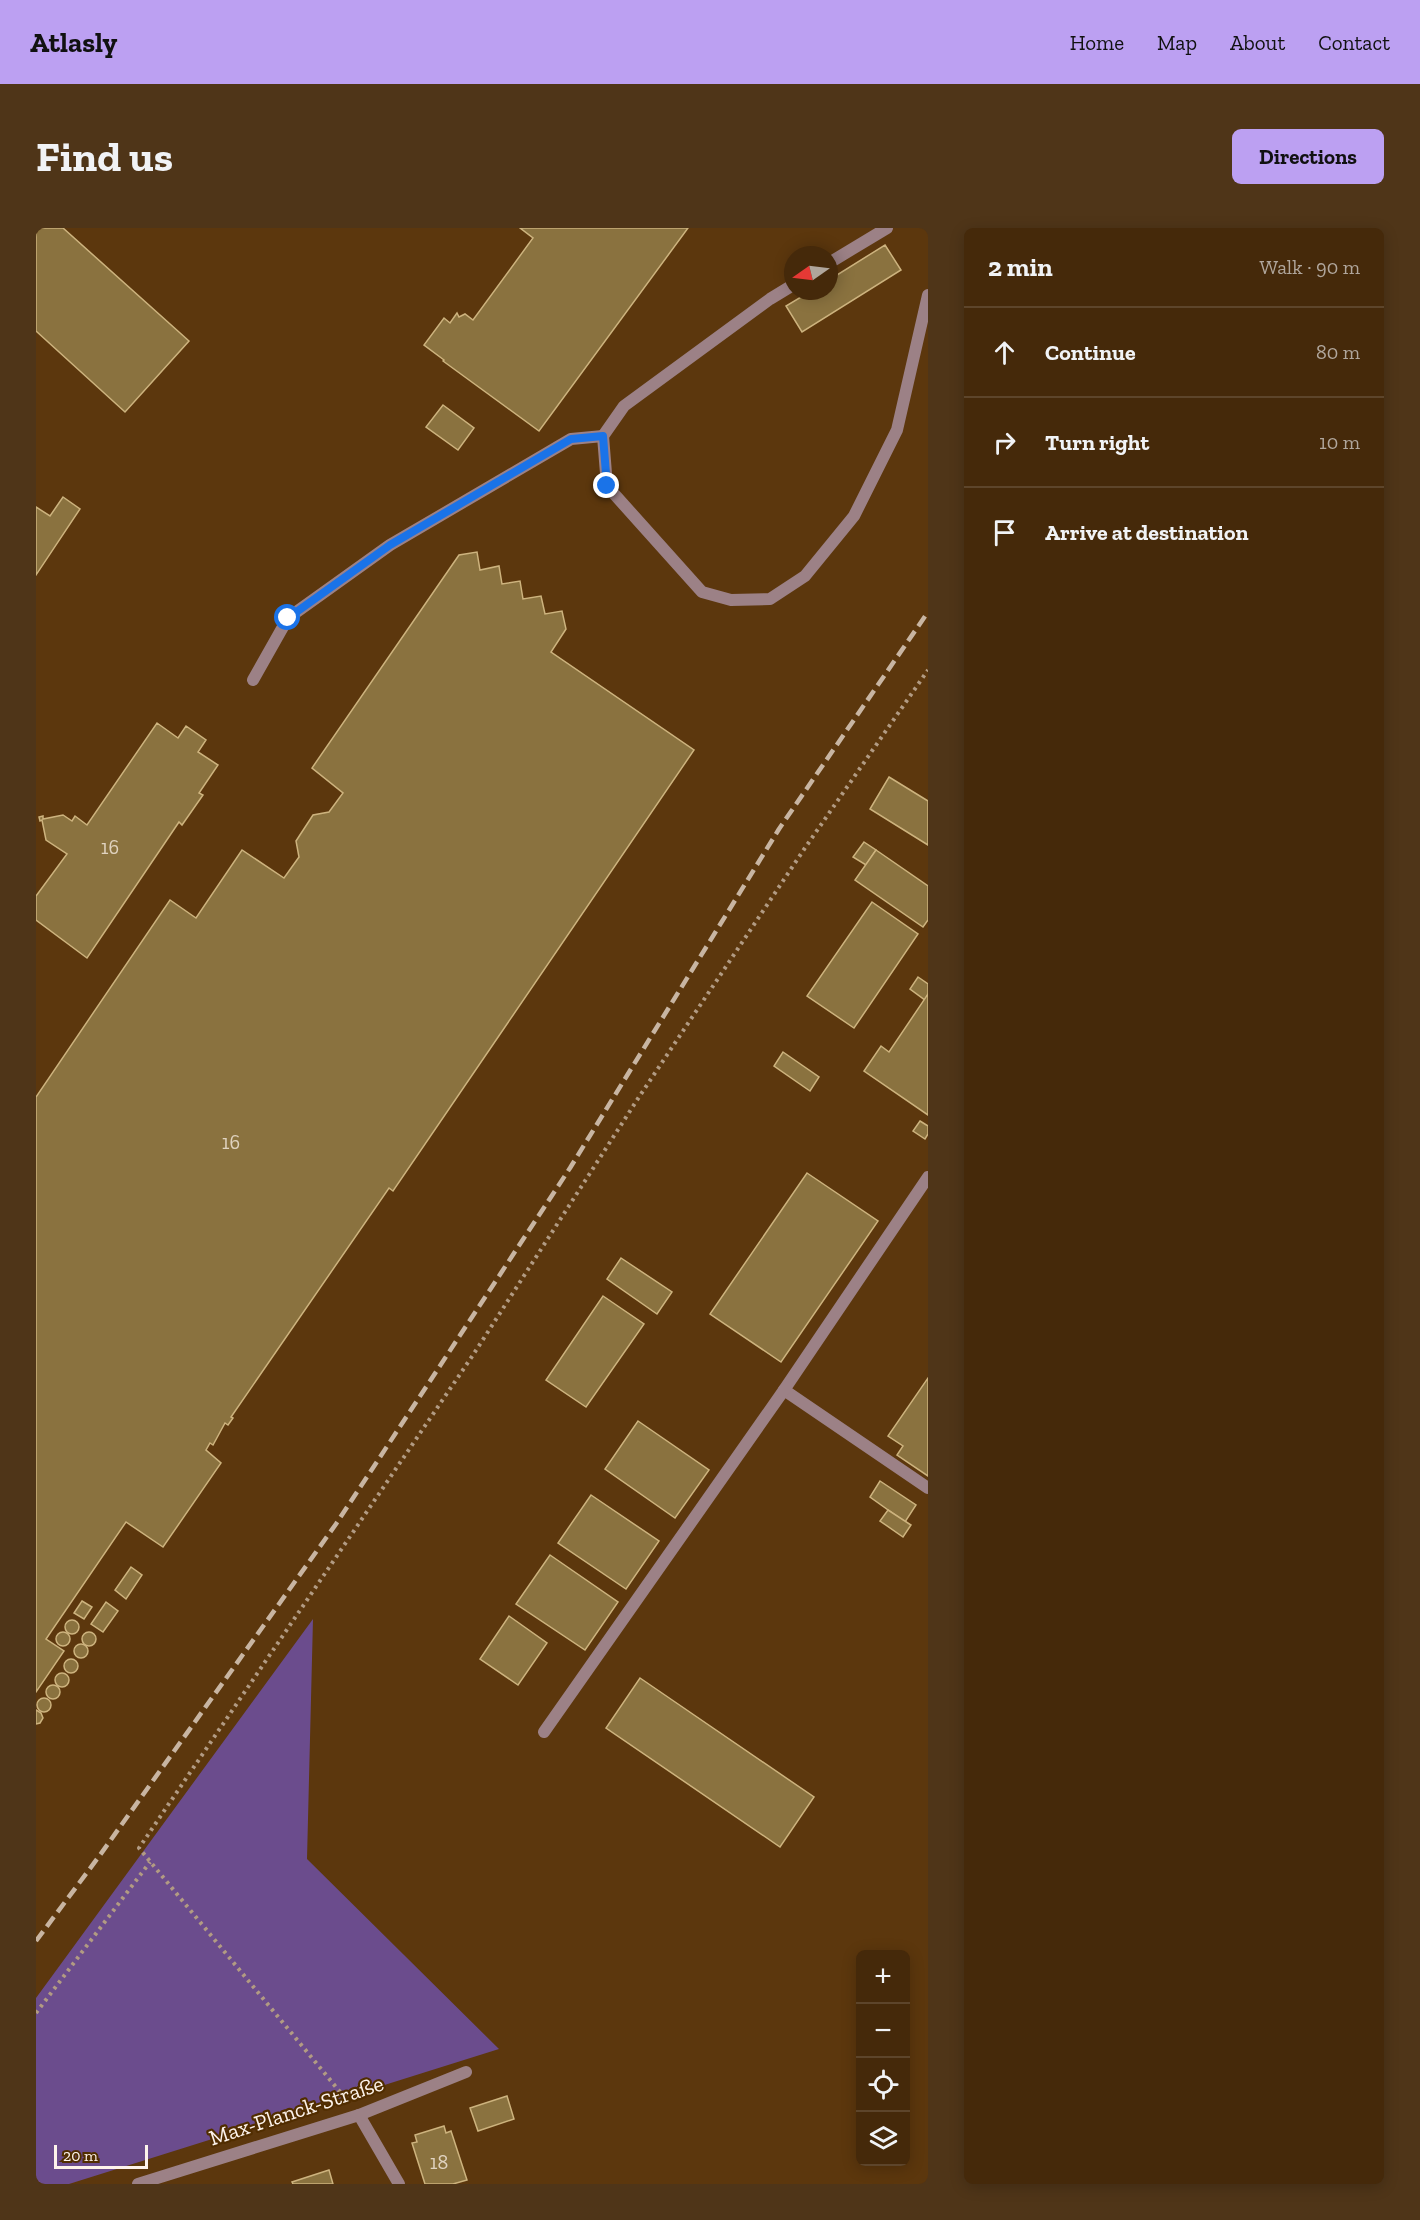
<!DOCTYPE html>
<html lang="en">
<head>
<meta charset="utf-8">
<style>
  body { margin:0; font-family:"Zilla Slab",serif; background:#4f3518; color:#f1f3f6 }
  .controls { position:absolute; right:18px; bottom:18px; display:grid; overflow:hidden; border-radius:9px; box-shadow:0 3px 15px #0003 }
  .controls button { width:54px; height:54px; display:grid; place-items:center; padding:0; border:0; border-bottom:2px solid #5d452b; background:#45290a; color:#f1f3f6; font:30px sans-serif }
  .compass { position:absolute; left:748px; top:18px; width:54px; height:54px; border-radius:50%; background:#45290a; box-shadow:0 3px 15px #0003; rotate:256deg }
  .scale { position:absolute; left:18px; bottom:15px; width:94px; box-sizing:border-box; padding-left:6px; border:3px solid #fdf3eb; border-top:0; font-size:16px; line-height:21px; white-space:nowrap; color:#fdf3eb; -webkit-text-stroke:4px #512d00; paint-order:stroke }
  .stop { position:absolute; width:18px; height:18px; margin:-14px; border:4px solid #1a73e8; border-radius:50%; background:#fff }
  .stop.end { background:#1a73e8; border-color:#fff; box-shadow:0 2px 6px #0008 }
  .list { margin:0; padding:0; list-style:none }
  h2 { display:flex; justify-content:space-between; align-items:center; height:78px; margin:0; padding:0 24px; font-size:26px }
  h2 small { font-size:20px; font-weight:400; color:#b0a69c }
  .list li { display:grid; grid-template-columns:39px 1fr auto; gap:18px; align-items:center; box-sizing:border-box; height:90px; padding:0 24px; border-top:2px solid #5d452b }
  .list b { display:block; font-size:22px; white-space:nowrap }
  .list em { font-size:20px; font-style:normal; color:#b0a69c }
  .icon { flex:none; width:33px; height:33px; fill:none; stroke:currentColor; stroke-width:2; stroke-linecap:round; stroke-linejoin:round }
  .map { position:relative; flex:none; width:892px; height:1956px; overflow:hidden; border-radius:9px }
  header { display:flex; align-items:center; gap:36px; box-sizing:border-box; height:84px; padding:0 30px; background:#bca0f2; color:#111 }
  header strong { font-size:28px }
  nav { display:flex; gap:33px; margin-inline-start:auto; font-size:21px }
  .intro { display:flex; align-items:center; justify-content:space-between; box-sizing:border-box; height:144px; padding:0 36px }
  h1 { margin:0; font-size:42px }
  .button { padding:15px 27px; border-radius:9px; background:#bca0f2; color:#111; font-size:21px; font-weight:700 }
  main { display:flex; gap:36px; padding:0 36px }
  aside { flex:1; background:#45290a; border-radius:9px; box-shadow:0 3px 15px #0003 }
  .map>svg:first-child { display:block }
</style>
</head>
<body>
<header>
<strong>Atlasly</strong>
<nav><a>Home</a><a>Map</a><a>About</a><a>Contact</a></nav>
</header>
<div class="intro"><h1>Find us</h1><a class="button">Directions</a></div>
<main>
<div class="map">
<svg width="892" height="1956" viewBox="0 0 892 1956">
  <rect width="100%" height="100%" fill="#5c370d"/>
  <path fill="#6b4c8d" d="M277 1391 271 1631 463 1821 33 1956H0V1770Z"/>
  <g fill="#8a723f" stroke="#cdb37e" stroke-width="1.5">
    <path d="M0 0H27L153 113 89 184 0 103Z"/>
    <path d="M484 0H652L503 203 407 133 408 132 388 117 408 90 414 95 421 85 423 89 429 86 437 92 497 10Z"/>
    <path d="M849 17 865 42 766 104 750 78 775 63H793V52Z"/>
    <path d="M407 177 438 200 422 222 390 199Z"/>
    <path d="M27 269 44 281 0 347V279L14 288Z"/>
    <path d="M441 324 444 342 463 338 466 356 484 353 487 371 505 368 509 386 526 383 530 401 515 424 658 522 357 963 353 960 195 1189 197 1190 192 1197 189 1195 177 1217 174 1215 170 1222 185 1235 127 1319 90 1294 10 1411 28 1423 0 1464V869L134 672 160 690 206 622 248 650 263 629 260 613 277 587 293 584 307 565 276 540 423 327Z"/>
    <path d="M121 495 142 510 150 498 170 512 162 524 182 537 163 565 167 567 146 597 143 594 51 730 0 692V668L31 626 10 612 6 592 4 593 3 589 7 588V591L27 587 36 593 39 588 51 597Z"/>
    <path d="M853 549 892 573V617L834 581Z"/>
    <path d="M828 614 840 622 830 637 817 629Z"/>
    <path d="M840 622 892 658V692L887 699 819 652Z"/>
    <path d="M836 674 882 706 818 800 771 768Z"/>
    <path d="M882 749 892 756V766L889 772 874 761Z"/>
    <path d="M892 766V887L828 843 845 818 853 824Z"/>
    <path d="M747 824 783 849 774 863 738 838Z"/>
    <path d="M884 893 892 898V906L889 911 877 903Z"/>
    <path d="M771 945 842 993 745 1134 674 1086Z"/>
    <path d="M585 1030 636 1064 621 1086 571 1051Z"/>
    <path d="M567 1068 608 1096 550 1179 510 1152Z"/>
    <path d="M892 1150V1248L861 1227 867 1218 852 1208Z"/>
    <path d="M602 1193 673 1242 639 1290 569 1241Z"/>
    <path d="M844 1253 880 1277 869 1294 834 1269Z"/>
    <path d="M555 1267 623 1313 590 1361 522 1315Z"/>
    <path d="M852 1282 875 1297 867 1309 844 1293Z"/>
    <path d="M514 1327 582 1374 549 1422 480 1376Z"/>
    <path d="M95 1339 106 1347 90 1371 79 1362Z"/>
    <path d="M46 1373 56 1379 48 1391 38 1385Z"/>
    <path d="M70 1374 82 1383 67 1404 55 1396Z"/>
    <path d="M473 1388 511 1415 482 1457 444 1431Z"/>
    <circle cx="36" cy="1399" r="7"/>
    <circle cx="53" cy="1411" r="7"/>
    <circle cx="27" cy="1411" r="7"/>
    <circle cx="45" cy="1423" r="7"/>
    <circle cx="35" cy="1438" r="7"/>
    <circle cx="26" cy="1452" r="7"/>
    <path d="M604 1450 778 1569 744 1619 570 1500Z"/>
    <circle cx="17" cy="1464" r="7"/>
    <circle cx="8" cy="1477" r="7"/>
    <path d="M0 1482 5 1485 7 1490 4 1495 0 1496Z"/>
    <path d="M471 1868 478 1891 442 1903 434 1880Z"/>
    <path d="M408 1898 410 1905 415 1903 431 1952 417 1956H389L376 1915 381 1914 379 1907Z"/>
    <path d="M293 1942 297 1956H257L256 1954Z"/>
  </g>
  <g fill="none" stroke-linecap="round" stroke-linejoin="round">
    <g stroke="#b29b83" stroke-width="4" stroke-dasharray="3 4.5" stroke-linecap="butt">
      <path d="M0 1785 114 1634"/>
      <path d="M309 1870 103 1620 437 1127 603 869 771 617 892 442"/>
    </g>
    <g stroke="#9c8186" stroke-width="12">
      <path d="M793 35 851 0"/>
      <path d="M757 57 734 71 588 178 567 208 571 258 666 364 695 372 734 371 769 348 818 288 861 202 892 67"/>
      <path d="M217 452 252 390 354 317 535 211 567 208"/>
      <path d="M748 1162 892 1260"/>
      <path d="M508 1504 748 1162 892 949"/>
    </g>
    <g stroke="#9c8186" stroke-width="12">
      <path d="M323 1887 363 1956"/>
      <path d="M102 1956 323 1887 430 1844"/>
    </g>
    <path stroke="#c8b5a2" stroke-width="4.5" stroke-dasharray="12 6" stroke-linecap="butt" d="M0 1713 64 1627 300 1296 534 940 743 601 892 384"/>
  </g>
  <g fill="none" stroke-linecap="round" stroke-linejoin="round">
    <path stroke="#1a73e8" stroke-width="8" d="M252 390 354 317 535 211 567 208 571 258"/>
  </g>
  <g text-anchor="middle" stroke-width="4.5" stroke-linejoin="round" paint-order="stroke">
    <g font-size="20" fill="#e0d3c0">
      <text x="74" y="626">16</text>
      <text x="195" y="921">16</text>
      <text x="403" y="1941">18</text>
    </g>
    <g font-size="22" fill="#fdf3eb" stroke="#512d00">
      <text transform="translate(260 1882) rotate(-18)" y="8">Max-Planck-Straße</text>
    </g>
  </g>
</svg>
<div class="controls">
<button>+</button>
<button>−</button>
<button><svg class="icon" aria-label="locate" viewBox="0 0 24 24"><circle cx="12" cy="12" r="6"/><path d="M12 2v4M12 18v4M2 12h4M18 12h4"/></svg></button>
<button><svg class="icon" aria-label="layers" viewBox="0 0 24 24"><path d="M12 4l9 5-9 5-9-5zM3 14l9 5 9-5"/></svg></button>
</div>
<svg class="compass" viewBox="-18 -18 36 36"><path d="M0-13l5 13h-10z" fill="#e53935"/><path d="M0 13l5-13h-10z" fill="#b0a69c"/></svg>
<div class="scale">20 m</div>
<div class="stop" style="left:252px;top:390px"></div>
<div class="stop end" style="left:571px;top:258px"></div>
</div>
<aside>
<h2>2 min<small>Walk · 90 m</small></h2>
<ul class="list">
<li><svg class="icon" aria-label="ahead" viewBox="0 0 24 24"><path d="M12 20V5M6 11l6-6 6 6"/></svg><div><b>Continue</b></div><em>80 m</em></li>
<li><svg class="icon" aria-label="right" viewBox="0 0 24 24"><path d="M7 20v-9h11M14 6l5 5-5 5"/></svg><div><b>Turn right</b></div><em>10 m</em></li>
<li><svg class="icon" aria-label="arrive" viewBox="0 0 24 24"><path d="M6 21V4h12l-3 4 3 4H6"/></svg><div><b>Arrive at destination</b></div></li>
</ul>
</aside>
</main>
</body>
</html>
